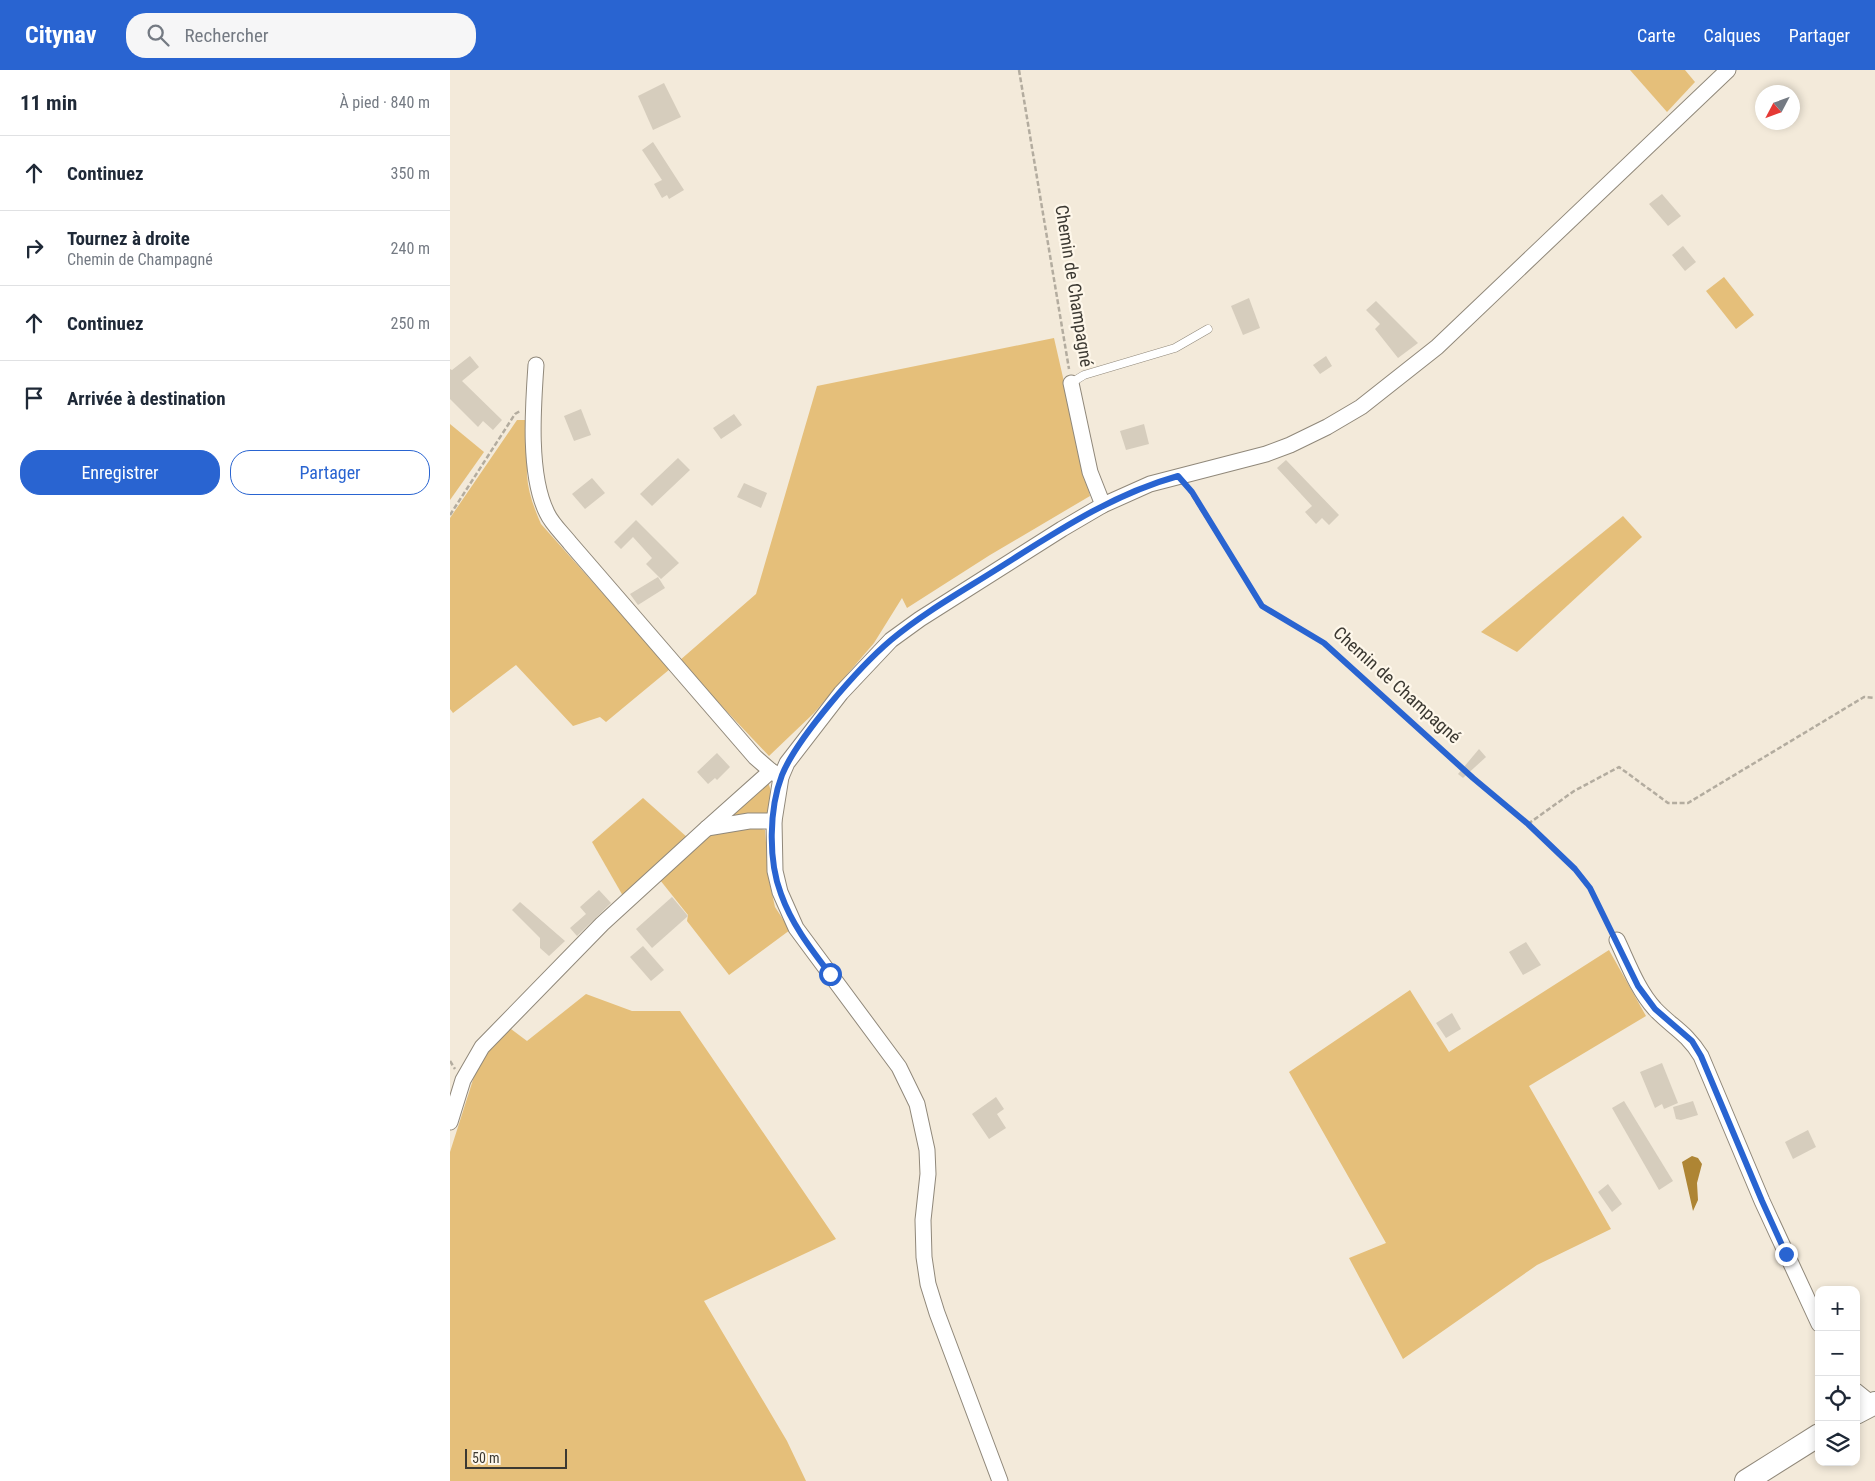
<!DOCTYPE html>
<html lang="fr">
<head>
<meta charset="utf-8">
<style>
  body { margin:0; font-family:"Roboto Condensed",sans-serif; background:#f6f6f7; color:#1f2937 }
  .controls { position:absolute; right:15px; bottom:15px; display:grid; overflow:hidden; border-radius:10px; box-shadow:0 2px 8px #0003 }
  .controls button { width:45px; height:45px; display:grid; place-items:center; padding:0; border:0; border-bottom:1px solid #e0e1e3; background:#fff; color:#1f2937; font:25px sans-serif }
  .compass { position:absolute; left:1305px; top:15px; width:45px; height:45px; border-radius:50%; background:#fff; box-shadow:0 2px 8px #0003; rotate:229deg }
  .scale { position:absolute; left:15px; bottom:12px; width:102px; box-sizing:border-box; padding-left:5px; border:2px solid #3c3932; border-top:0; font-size:14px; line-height:18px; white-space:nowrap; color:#3c3932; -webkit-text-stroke:4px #fef7ea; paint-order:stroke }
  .stop { position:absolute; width:15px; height:15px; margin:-11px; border:4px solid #2964d1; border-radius:50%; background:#fff }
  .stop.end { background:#2964d1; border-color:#fff; box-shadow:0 1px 5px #0008 }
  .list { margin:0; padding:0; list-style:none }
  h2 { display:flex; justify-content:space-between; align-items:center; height:65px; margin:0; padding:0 20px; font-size:21px }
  h2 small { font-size:16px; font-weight:400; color:#747a83 }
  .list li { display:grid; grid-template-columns:32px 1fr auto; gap:15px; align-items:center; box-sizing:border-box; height:75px; padding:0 20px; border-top:1px solid #e0e1e3 }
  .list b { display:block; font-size:19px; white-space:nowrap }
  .list p { margin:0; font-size:16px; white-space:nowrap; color:#747a83 }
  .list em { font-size:16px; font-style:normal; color:#747a83 }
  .actions { display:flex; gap:10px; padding:15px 20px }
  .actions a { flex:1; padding:11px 0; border:1px solid #2964d1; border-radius:20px; text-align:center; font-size:18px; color:#2964d1 }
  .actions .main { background:#2964d1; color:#fff }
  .icon { flex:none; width:28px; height:28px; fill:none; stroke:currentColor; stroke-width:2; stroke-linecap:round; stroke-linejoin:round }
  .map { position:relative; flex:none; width:1425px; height:1411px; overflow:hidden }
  header { display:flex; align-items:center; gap:30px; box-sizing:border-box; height:70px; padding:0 25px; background:#2964d1; color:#fff }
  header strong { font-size:24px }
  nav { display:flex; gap:28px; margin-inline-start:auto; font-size:18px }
  .search { width:350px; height:45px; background:#f6f6f7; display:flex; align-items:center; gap:12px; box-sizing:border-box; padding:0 18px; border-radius:20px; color:#747a83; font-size:19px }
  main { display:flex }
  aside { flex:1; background:#fff }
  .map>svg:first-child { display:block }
</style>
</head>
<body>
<header>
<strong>Citynav</strong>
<div class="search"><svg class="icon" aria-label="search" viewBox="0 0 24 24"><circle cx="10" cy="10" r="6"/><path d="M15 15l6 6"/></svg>Rechercher</div>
<nav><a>Carte</a><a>Calques</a><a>Partager</a></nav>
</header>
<main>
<aside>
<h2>11 min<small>À pied · 840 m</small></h2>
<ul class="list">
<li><svg class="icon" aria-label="ahead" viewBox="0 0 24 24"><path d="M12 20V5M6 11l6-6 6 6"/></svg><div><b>Continuez</b></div><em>350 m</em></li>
<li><svg class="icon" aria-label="right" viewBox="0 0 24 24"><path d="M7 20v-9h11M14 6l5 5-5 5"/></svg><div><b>Tournez à droite</b><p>Chemin de Champagné</p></div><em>240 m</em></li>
<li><svg class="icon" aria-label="ahead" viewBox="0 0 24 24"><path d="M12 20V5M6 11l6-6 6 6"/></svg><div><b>Continuez</b></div><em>250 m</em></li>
<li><svg class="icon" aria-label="arrive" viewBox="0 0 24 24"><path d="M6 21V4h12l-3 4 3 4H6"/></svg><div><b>Arrivée à destination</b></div></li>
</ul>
<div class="actions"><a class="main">Enregistrer</a><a>Partager</a></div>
</aside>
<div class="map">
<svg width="1425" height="1411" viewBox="0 0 1425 1411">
  <rect width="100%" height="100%" fill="#f3eada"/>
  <g fill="#e5bf7a">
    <path d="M1180 0H1235L1245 12 1217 42Z"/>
    <path d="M1274 207 1304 245 1286 259 1256 221Z"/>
    <path d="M604 268 640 426 540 485 457 538 452 528 424 573 364 643 319 686 229 591 306 524 367 316Z"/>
    <path d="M67 350H76C83 368 76 386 77 405 78 422 84 438 91 454L220 599 156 652 150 647 123 656 66 595 3 643 0 639V448Z"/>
    <path d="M0 354 34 382 0 430Z"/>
    <path d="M1173 446 1192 467 1067 582 1031 562Z"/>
    <path d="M317 711C324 722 320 734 318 746L268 752Z"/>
    <path d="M193 728 238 768 173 826 142 772Z"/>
    <path d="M302 756 315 760 319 810 325 837 340 860 279 905 237 851 238 845 210 810 258 766 279 758Z"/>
    <path d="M1159 880 1196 946 1079 1016 1161 1159 1087 1195 953 1289 899 1188 936 1173 839 1002 960 920 999 982Z"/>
    <path d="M136 924 182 941H230L386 1169 254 1231 337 1371 356 1411H0V1082L28 994 57 956 77 971Z"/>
  </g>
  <path fill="#ae8534" d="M1242 1086 1248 1088 1252 1094 1247 1113 1248 1130 1243 1141 1232 1092Z"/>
  <g fill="#d6cdbd">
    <path d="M214 13 231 47 203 60 188 26Z"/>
    <path d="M203 72 234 120 219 129 217 125 212 128 204 114 212 110 192 80Z"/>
    <path d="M1212 124 1231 146 1218 156 1199 134Z"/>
    <path d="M1233 176 1246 192 1235 201 1222 185Z"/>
    <path d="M799 228 810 258 793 265 781 236Z"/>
    <path d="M926 231 968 273 948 288 925 259 930 254 916 240Z"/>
    <path d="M20 286 29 297 12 311 52 350 43 360 33 351 28 357 0 329V299L2 300Z"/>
    <path d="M876 286 882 296 870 304 863 295Z"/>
    <path d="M131 339 141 365 124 371 114 346Z"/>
    <path d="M284 344 292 355 271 369 263 358Z"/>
    <path d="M694 354 699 374 676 380 670 361Z"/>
    <path d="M228 388 240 400 202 436 190 424Z"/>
    <path d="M836 390 889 445 879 455 872 448 866 454 855 442 862 436 827 398Z"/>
    <path d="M142 408 155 423 135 439 122 424Z"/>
    <path d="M294 413 317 423 311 438 287 427Z"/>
    <path d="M186 450 229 493 211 509 196 494 202 488 183 467 171 479 164 472Z"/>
    <path d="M208 507 215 518 188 535 180 524Z"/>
    <path d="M1029 679 1036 687 1013 708 1008 704Z"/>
    <path d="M267 683 280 697 267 710 265 708 258 714 247 702Z"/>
    <path d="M149 820 161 833 127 866 120 858 136 844 130 837Z"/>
    <path d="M222 827 238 846 202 878 186 859Z"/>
    <path d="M70 832 115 871 99 886 90 878V868L62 840Z"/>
    <path d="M1076 872 1091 895 1073 905 1059 882Z"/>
    <path d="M193 876 214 900 201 911 180 887Z"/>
    <path d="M1002 943 1011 959 996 968 986 953Z"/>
    <path d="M1212 993 1228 1033 1214 1039 1212 1034 1205 1038 1190 1002Z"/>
    <path d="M546 1027 554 1039 547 1044 556 1058 539 1069 522 1044Z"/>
    <path d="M1174 1031 1223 1111 1209 1120 1162 1038Z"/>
    <path d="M1243 1031 1248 1045 1231 1050 1226 1049 1223 1037Z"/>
    <path d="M1358 1060 1366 1077 1343 1089 1335 1072Z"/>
    <path d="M1158 1114 1172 1134 1162 1142 1148 1122Z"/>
  </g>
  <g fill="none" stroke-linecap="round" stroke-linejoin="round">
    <defs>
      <path id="lane" d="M621 313 634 305 725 278 758 259"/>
      <g id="street">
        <path d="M86 295C83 337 78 405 97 443 102 454 113 464 120 473L305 687 321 701 331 707"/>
        <path d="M621 313 640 402 653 435"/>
        <path d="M321 701 257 758 299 751H324"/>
        <path d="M1167 870C1178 893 1187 919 1205 939 1222 957 1236 962 1251 986L1312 1131 1369 1254"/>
        <path d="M0 1052 13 1010 32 977 152 854 257 758"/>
        <path d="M1406 1321 1422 1334"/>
        <path d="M550 1411 487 1243 478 1214 474 1187 473 1150 478 1104 477 1080 467 1034 449 997 346 858 330 822 325 801 324 751 331 707 337 693 391 623 441 570 470 549 612 459 653 435 700 414 816 384 840 375 877 357 911 337 987 277 1278 0"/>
      </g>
      <g id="secondary">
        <path d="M1406 1343 1425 1333"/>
        <path d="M1296 1411 1369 1365"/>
      </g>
    </defs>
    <use href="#lane" stroke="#90887a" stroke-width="9"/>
    <use href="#street" stroke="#90887a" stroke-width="17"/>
    <use href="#secondary" stroke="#90887a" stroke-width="24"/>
    <g stroke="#b3ac9f" stroke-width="2.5" stroke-dasharray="5 2.5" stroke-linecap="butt">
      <path d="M569 0 619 299"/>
      <path d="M738 419 812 536 875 573 1023 708 1078 754 1125 799 1140 818 1161 859"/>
      <path d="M0 445 65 344 70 341"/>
      <path d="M1078 754 1124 721 1169 697 1218 733H1238L1414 627 1425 628"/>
      <path d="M0 991 5 999"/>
    </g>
    <use href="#lane" stroke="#fff" stroke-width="8"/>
    <use href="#street" stroke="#fff" stroke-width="15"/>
    <use href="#secondary" stroke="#fff" stroke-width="22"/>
  </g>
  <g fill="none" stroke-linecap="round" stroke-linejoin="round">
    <path stroke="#2964d1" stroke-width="6" d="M380 904C361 879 342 855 331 824 318 790 319 739 332 705 347 668 409 597 441 570 472 544 509 523 544 501 603 464 660 425 728 406L742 422 812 536 874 573 1023 708 1078 754 1125 799 1140 818 1188 916 1205 939 1242 971 1251 986 1312 1131 1336 1184"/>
  </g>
  <g text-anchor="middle" stroke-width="4.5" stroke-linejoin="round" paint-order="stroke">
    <g font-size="18" fill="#3c3932" stroke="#fef7ea">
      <text transform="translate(624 216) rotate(81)" y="6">Chemin de Champagné</text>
      <text transform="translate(947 615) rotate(42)" y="6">Chemin de Champagné</text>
    </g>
  </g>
</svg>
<div class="controls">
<button>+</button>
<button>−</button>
<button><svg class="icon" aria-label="locate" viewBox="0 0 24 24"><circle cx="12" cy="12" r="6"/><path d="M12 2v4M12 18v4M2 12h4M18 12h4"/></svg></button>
<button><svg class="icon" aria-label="layers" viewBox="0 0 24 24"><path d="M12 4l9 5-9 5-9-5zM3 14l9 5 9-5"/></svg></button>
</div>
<svg class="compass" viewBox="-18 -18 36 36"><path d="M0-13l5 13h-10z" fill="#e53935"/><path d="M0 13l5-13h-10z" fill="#747a83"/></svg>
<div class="scale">50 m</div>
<div class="stop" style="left:380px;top:904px"></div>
<div class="stop end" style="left:1336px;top:1184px"></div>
</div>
</main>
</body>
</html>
